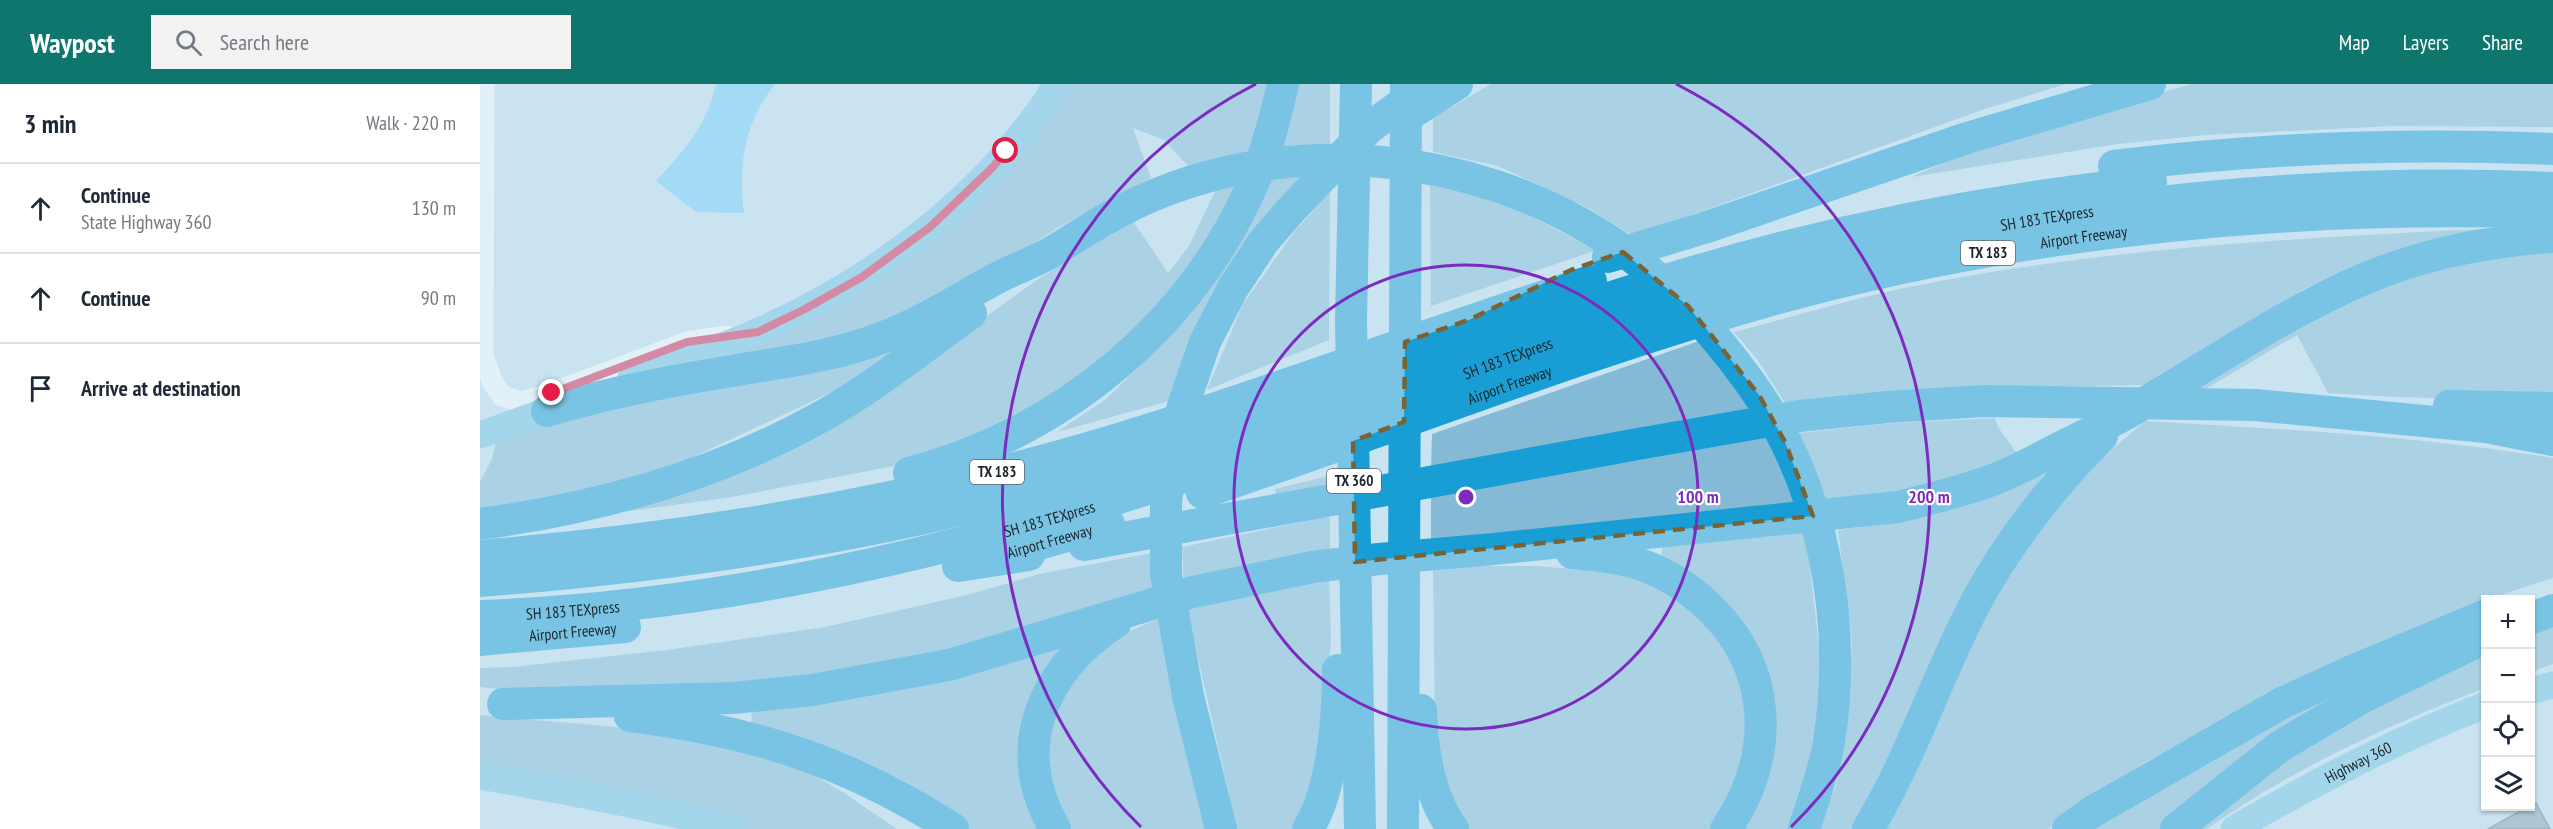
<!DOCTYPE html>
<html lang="en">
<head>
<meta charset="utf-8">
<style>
  body { margin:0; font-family:"PT Sans Narrow",sans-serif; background:#f2f2f3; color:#1f2937 }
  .controls { position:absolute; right:18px; bottom:18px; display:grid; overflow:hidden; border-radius:0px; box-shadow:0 2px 4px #0004 }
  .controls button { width:54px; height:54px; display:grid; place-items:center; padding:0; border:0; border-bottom:2px solid #e0e1e3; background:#fff; color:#1f2937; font:30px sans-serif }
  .stop { position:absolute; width:18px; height:18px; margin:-14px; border:4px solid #e11d48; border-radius:50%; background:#fff }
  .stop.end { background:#e11d48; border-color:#fff; box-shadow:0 2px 6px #0008 }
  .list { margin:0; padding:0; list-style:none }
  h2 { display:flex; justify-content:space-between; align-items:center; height:78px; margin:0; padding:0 24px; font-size:26px }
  h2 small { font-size:20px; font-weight:400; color:#747a83 }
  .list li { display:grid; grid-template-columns:39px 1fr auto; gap:18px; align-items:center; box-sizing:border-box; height:90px; padding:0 24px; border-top:2px solid #e0e1e3 }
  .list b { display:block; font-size:22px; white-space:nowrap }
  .list p { margin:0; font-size:20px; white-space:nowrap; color:#747a83 }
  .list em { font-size:20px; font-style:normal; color:#747a83 }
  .icon { flex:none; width:33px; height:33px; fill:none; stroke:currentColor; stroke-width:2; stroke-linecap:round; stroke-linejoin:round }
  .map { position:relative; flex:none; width:2073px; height:745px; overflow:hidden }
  header { display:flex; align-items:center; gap:36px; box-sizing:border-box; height:84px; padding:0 30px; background:#0f766e; color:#fff }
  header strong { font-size:28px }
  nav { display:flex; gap:33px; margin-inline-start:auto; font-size:21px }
  .search { width:420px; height:54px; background:#f2f2f3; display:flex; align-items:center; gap:15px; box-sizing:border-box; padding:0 21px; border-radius:0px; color:#747a83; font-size:22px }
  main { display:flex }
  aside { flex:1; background:#fff }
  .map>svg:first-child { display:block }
</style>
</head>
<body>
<header>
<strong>Waypost</strong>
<div class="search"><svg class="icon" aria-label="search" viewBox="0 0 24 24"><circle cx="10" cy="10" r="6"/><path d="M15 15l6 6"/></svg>Search here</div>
<nav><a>Map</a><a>Layers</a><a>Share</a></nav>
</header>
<main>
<aside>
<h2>3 min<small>Walk · 220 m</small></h2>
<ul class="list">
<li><svg class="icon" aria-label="ahead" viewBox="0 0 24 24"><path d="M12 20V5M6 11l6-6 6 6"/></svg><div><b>Continue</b><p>State Highway 360</p></div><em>130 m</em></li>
<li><svg class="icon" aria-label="ahead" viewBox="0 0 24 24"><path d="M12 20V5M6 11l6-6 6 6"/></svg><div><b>Continue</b></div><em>90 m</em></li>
<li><svg class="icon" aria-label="arrive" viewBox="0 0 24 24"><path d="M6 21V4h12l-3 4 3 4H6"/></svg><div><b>Arrive at destination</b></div></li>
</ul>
</aside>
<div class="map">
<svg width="2073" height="745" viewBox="0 0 2073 745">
  <rect width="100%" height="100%" fill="#cae3f1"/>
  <g fill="#85bad7">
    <path d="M589 0H790L777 67 708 82 684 56 653 44 671 94 579 143 506 190 399 242 342 260 248 277 245 270 328 235Z"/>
    <path d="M810 0H850V61H814L796 65Z"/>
    <path d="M1011 0H1586L1502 26 1153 152 1106 123 1018 82 953 68V34Z"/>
    <path d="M1712 0H2073V43L1914 42 1726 51 1638 60 1431 93C1521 53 1617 27 1712 0Z"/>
    <path d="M826 91 693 316 577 348 626 315 664 278 714 220 780 96Z"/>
    <path d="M950 101 995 110 1044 129 1117 166 951 222Z"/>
    <path d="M756 102 711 182 631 273 542 332 489 359 414 382 252 413 150 427V422L380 323 557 196 653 137 688 189 709 162 736 105Z"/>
    <path d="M850 108 849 256 727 306 763 220 815 147Z"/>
    <path d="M2002 145 2001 153 1898 176 1826 204 1726 263 1671 301 1556 303 1307 322 1277 275 1254 248C1313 233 1373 214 1434 202 1620 165 1812 154 2002 145Z"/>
    <path d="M2073 167V317L1913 313 1848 309 1817 251 1722 307 1712 305 1809 248 1872 215 1917 198 1994 176Z"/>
    <path d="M1222 256 1273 325 951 385 952 350Z"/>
    <path d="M425 264 354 307 164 396 0 427V398L12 375 17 353 133 315 382 268Z"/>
    <path d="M1515 334 1518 343 1538 371 1535 379 1350 426 1335 385 1319 349 1414 339Z"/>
    <path d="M1665 337C1802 345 1938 352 2073 374V494L2006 516 1958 534 1838 586 1669 676 1612 711 1568 745H1402L1501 541 1543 464 1611 383Z"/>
    <path d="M1290 353 1319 427 951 461V413Z"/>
    <path d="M1564 390 1510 470 1372 745H1337L1356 702 1368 629 1372 557 1358 446 1403 440Z"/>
    <path d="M848 392V404L797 414 795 405Z"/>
    <path d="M850 432V471L704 501 702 463Z"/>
    <path d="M1326 448 1343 600 1328 692 1311 745H1260L1287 604 1182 482V463Z"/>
    <path d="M672 469 674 508 568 544 325 600 44 608 0 603V584L32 583 187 566 345 543 487 511 559 490Z"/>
    <path d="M953 482H1056L1148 489 1184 503 1224 533 1254 571 1264 609 1268 667 1247 720 1230 745H988L969 708 955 654Z"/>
    <path d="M849 492 851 554 849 597 834 698 814 745H757L707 526 748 514Z"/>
    <path d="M679 535 726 745H587L565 678 575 620 629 555Z"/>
    <path d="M2073 536V580L2051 588 2050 545Z"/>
    <path d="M598 554 576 579 563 745H490L463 725 271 639 272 625Z"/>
    <path d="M2005 564V604C1908 641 1812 685 1727 745H1712L1793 678Z"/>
    <path d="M1875 597 1686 745H1611L1697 693Z"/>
    <path d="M0 631C107 642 224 642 324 687 355 700 388 726 417 745H267L197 720 0 679Z"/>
  </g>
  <path fill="#73cefd" d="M236 0H295C264 39 258 81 264 129L216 128 176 97C203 68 228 40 236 0Z"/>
  <path fill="#8ca3b1" stroke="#667d89" stroke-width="1.5" d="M2056 719 2070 745H2008L2050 722Z"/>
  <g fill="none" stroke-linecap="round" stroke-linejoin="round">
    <g stroke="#fff" stroke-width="21">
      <path d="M3 272 13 299 22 312 41 318 72 309 207 258 247 252"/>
      <path d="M0 285 3 272 4 0"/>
    </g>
    <g stroke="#74c5e5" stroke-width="27">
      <path d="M150 296C193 280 237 266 279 247 396 195 508 111 577 0"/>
      <path d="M0 351 86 320"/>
      <path d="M2050 607 2073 601"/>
      <path d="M0 692C85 707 170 722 253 745"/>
      <path id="s1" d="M1754 745C1836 698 1917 655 2006 621"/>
    </g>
    <g stroke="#189ed4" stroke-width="32">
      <path d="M876 0 871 237 880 745"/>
      <path d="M935 27 977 0"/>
      <path d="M1634 82C1780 64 1926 59 2073 65"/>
      <path d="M1128 173 1224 144 1487 54 1670 0"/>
      <path d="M1969 322 2073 324"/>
      <path d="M67 327C127 309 189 297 252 287 302 278 353 273 401 254 444 238 481 213 521 192 537 184 554 178 570 169 603 149 636 127 672 112 816 51 991 69 1122 152 1181 189 1229 242 1269 297 1343 399 1368 535 1349 658 1344 687 1333 717 1324 745"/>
      <path d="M429 389C579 349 707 246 771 104 786 71 795 35 803 0"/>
      <path id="s2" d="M722 409C909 346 1094 272 1284 218 1539 147 1809 120 2073 129"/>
      <path d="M0 440C119 424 232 393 337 335 392 305 441 265 491 229"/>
      <path d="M604 461 1164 359 1319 332 1408 323 1504 317 1776 321 2006 343 2073 356"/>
      <path id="s3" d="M527 469 629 440"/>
      <path d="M1092 469C1113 471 1135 473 1156 479 1183 487 1209 504 1230 524 1294 586 1295 673 1246 745"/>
      <path d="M0 472C199 455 398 423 591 369 766 319 937 252 1111 197"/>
      <path d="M478 482 549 471"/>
      <path d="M0 497C192 482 386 455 572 402 783 341 986 256 1196 193 1351 146 1510 115 1671 98"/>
      <path id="s4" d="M0 532C246 523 489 466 722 387 877 334 1028 268 1185 221 1472 135 1774 90 2073 104"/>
      <path d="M2050 535 2073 526"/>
      <path id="s5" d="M0 556 145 543"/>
      <path d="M23 620 253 614 332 606 469 581 713 508 833 483 899 475 1014 465 1418 423C1449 415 1480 408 1510 397 1535 388 1559 374 1583 362 1603 352 1624 342 1644 331 1724 285 1798 232 1884 195 1943 170 2009 157 2073 153"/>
      <path d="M941 626C942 664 949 713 973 745"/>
      <path d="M150 632C273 647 369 678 473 745"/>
      <path d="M575 745C528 663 563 586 636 538"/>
      <path d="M741 745 708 612 686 490V418L692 371 703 322 725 258 753 204 784 157 811 126 889 44 949 0"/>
      <path d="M828 745C853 706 858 632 858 586"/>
      <path d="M923 745 926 1"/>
      <path d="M1388 745C1432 672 1458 589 1498 514 1532 453 1573 401 1622 352"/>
      <path d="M1588 745 1612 728 1802 619 1874 586 2006 531"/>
      <path d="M1696 745 1799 663 1883 613 2002 555"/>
    </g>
  </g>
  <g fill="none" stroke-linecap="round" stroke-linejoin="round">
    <path stroke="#e11d48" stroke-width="8" d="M72 309 207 258 278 248 325 225 382 193 450 143 513 83 526 67"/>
  </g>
  <path d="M0 0H2073V745H0ZM1143 168 1208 222 1279 311 1305 358 1333 432 875 478 873 357 924 338 925 258 991 235 1091 186Z" fill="#cae3f1" fill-opacity=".55" fill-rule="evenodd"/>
  <path fill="none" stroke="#7b6233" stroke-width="4.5" stroke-dasharray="12 8" stroke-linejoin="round" d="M1143 168 1208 222 1279 311 1305 358 1333 432 875 478 873 357 924 338 925 258 991 235 1091 186Z"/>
  <g fill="none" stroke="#7b2cbf" stroke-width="3">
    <circle cx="986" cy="413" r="232"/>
    <path d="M661 743A463 463 0 0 1 776 0M1196 0A463 463 0 0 1 1311 743"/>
  </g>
  <g text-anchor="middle" stroke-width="4.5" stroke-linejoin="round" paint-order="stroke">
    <g fill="#fff" stroke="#60666a" stroke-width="1.5">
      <rect x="1481" y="157" width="54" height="24" rx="4.5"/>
      <rect x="490" y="376" width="54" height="24" rx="4.5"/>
      <rect x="847" y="385" width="54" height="24" rx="4.5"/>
    </g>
    <g font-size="15" font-weight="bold" fill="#1c252a">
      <text x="1508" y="174">TX 183</text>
      <text x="517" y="393">TX 183</text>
      <text x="874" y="402">TX 360</text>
    </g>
    <g font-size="16" fill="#1c252a" stroke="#fff">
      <text dy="6" stroke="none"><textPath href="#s4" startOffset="1623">SH 183 TEXpress</textPath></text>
      <text dy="6" stroke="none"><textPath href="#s2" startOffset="920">Airport Freeway</textPath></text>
      <text dy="6" stroke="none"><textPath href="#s4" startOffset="1065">SH 183 TEXpress</textPath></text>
      <text dy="6" stroke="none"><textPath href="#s2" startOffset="326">Airport Freeway</textPath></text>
      <text dy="6" stroke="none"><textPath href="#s4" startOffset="579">SH 183 TEXpress</textPath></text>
      <text dy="6" stroke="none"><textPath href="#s3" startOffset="44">Airport Freeway</textPath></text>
      <text dy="6" stroke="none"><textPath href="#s4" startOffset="93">SH 183 TEXpress</textPath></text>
      <text dy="6" stroke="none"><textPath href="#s5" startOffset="93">Airport Freeway</textPath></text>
      <text dy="6" stroke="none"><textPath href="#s1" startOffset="141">Highway 360</textPath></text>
    </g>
  </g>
  <circle cx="986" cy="413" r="9" fill="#7b2cbf" stroke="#fff" stroke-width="3"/>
  <g font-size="18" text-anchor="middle" font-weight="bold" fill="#7b2cbf" stroke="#fff" stroke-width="4.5" stroke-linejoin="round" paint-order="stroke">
    <text x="1218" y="419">100 m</text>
    <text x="1449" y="419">200 m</text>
  </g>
</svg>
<div class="controls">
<button>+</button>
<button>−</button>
<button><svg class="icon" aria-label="locate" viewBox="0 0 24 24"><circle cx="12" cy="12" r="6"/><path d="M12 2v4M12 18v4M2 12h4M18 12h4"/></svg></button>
<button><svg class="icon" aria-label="layers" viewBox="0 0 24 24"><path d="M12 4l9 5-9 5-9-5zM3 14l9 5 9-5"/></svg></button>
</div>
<div class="stop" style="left:526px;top:67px"></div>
<div class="stop end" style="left:72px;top:309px"></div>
</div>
</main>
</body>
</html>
